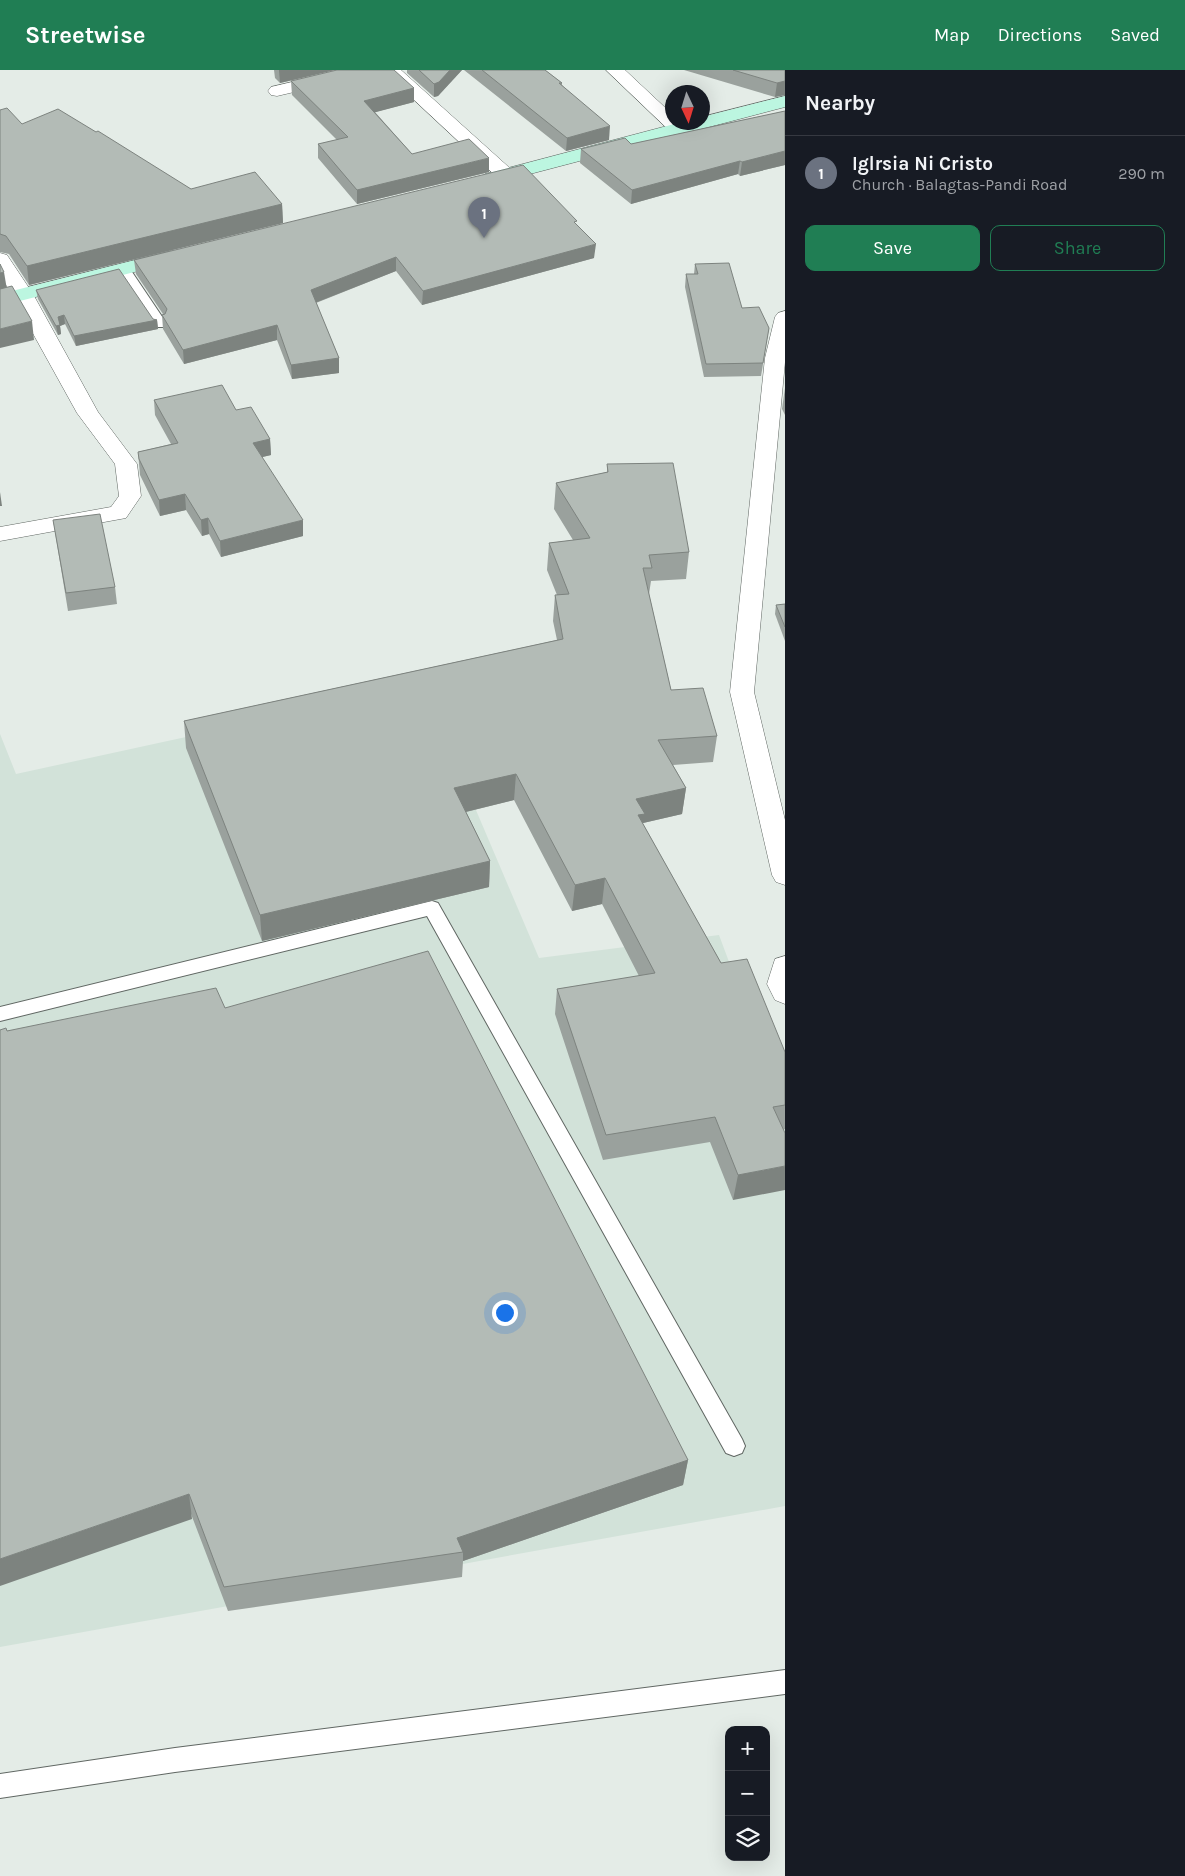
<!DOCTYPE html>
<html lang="en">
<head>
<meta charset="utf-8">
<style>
  body { margin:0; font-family:Karla,sans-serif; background:#242831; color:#f1f3f6 }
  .controls { position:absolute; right:15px; bottom:15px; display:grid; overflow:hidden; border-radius:10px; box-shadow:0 5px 20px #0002 }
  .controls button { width:45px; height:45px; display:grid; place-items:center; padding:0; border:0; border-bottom:1px solid #363941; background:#171b24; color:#f1f3f6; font:25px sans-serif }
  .compass { position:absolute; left:665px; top:15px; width:45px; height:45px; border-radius:50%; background:#171b24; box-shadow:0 5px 20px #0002; rotate:176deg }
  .you { position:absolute; left:504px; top:1242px; width:18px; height:18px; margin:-12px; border:4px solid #fff; border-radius:50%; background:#1a73e8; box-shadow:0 0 0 8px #1a73e833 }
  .badge { display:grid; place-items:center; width:32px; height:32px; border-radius:50%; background:#207e54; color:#fff; font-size:16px; font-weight:700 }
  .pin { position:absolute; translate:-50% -41px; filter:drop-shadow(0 1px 2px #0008) }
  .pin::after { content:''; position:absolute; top:26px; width:18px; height:15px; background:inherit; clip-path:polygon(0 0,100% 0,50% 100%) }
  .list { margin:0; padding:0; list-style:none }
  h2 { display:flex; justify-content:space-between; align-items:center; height:65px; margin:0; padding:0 20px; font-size:21px }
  h2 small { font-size:16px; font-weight:400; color:#9ea1a6 }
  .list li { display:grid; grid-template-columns:32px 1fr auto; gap:15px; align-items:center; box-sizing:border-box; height:75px; padding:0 20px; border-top:1px solid #363941 }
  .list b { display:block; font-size:19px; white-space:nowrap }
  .list p { margin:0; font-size:16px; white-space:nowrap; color:#9ea1a6 }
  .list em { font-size:16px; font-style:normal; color:#9ea1a6 }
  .actions { display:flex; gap:10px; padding:15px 20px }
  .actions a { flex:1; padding:11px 0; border:1px solid #207e54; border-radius:10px; text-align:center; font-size:18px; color:#207e54 }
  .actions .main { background:#207e54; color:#fff }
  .icon { flex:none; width:28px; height:28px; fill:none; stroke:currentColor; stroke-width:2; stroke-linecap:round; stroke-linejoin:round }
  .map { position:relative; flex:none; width:785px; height:1806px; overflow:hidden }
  header { display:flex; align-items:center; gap:30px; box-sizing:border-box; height:70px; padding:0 25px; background:#207e54; color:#fff }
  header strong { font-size:24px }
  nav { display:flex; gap:28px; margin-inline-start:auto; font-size:18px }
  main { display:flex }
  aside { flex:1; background:#171b24 }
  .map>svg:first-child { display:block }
</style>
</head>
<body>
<header>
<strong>Streetwise</strong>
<nav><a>Map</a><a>Directions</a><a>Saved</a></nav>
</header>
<main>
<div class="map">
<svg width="785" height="1806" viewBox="0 0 785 1806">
  <rect width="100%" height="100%" fill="#e4ece7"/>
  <path fill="#d2e2d9" d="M567 584 467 719 539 888 719 865 785 1042V1436L0 1577V664L16 704Z"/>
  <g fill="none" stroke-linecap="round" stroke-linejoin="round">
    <defs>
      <g id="service">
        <path d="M123 195 128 196 167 254 165 257H155L153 254 116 199Z"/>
        <path d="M432 831 438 833 742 1369 745 1376 742 1383 734 1386 726 1383 427 846 0 951V937Z"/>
        <path d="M785 1600V1624L175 1702 0 1728V1704L175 1678Z"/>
      </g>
      <g id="minor">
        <path d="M343 0H374L371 4 277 26 271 25 268 21 271 17Z"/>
        <path d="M382 0H401L513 101 515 105 513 109H499Z"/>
        <path d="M606 0H625L672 44V52H682L687 59 684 63H672Z"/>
        <path d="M0 183 7 185 33 224 98 342 137 394 141 426 126 448 0 471V457L111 437 119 426 115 394 77 343 0 204Z"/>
      </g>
      <g id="tertiary">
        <path d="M785 241V292L754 622 785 750V815L776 812 772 805 730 622 765 288 775 247 778 243Z"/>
        <path d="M785 886V934L775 930 767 914 775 889Z"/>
      </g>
      <g id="secondary">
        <path d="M785 26V37L492 114 485 112 483 108 485 104 682 52H702V47Z"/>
        <path d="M171 181 178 183 181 187 178 191 0 236V224Z"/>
      </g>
    </defs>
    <use href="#service" stroke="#606763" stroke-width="2"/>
    <use href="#minor" stroke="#606763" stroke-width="1"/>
    <use href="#tertiary" stroke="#606763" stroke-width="1"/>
    <use href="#secondary" stroke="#606763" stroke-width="1"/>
    <use href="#service" fill="#fff" fill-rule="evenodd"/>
    <use href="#minor" fill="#fff" fill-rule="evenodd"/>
    <use href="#tertiary" fill="#fff" fill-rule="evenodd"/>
    <use href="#secondary" fill="#bcf6e0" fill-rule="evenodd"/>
  </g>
  <g fill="#9aa19d">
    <path d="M274 0H335L280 13 275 8Z"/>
    <path d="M407 0H462L438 26 434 27 407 3Z"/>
    <path d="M464 0H545L562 13V15L609 70 566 81Z"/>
    <path d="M684 0H785V25L775 27Z"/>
    <path d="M291 11 414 18V32L375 42 412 84 489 102 357 134 318 88V74L337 70 292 25Z"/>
    <path d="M0 40 22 54 191 119 282 134 283 153 29 215 9 184 0 182Z"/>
    <path d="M785 41V95L740 106 738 104 631 134 580 93 581 79 631 74Z"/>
    <path d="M577 155 594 188 422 235 396 201 316 233 339 288V303L292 309 277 270 184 294 163 259 162 245 163 244 136 204 134 190Z"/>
    <path d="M695 194 742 238 769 258 761 306 704 307 685 217 686 204H694Z"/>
    <path d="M36 220 157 250 158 259 76 276 65 254 60 256 61 264 58 265 38 229Z"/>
    <path d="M785 318V345L782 339Z"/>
    <path d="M154 330 236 340 270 369 271 385 262 387 303 466 221 487 209 464 202 466 186 440 160 446 140 405 138 382 171 374 155 345Z"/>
    <path d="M607 394 689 482 686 509 651 511 649 524 671 620 717 666 713 692 673 695 686 718 682 744 643 753V754L721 893 785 982V1059L783 1060 733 1130 710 1072 603 1090 555 944 557 919 639 906 602 834 572 841 514 730 466 742 490 791 489 817 262 871 186 678 184 651 557 570 553 551 555 525H557L547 500 549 473 573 470 554 439 556 413 607 402Z"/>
    <path d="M53 450 115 517 117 534 68 541Z"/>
    <path d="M785 534V571L775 544 776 535Z"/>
    <path d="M225 938 688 1390 683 1415 463 1491 462 1507 228 1541 7 961Z"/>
  </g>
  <g fill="#7d837f">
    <path d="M279 0H335L280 13Z"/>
    <path d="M450 0H462L438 26 434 27V14Z"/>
    <path d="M785 11V25L775 27 777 13Z"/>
    <path d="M414 18V32L365 45 364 31Z"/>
    <path d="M610 56 609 70 566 81 567 68Z"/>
    <path d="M785 81V95L740 106 742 92Z"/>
    <path d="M489 88V102L357 134V120Z"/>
    <path d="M740 91 738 104 631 134 632 120Z"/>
    <path d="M282 134 283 153 29 215 27 196Z"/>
    <path d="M596 174 594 188 422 235 423 221Z"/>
    <path d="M396 187V201L312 234 311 220Z"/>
    <path d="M4 202 7 220 0 222V203Z"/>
    <path d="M64 245 65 254 60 256 61 264 58 265 56 256 58 247Z"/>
    <path d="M157 250 158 259 76 276 74 266Z"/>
    <path d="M32 251 34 270 0 278V259Z"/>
    <path d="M277 255V270L184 294 183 280Z"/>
    <path d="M339 288V303L292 309 291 295Z"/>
    <path d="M270 369 271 385 254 389 253 373Z"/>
    <path d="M0 422 2 436H0Z"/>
    <path d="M185 424 186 440 160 446 159 430Z"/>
    <path d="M208 448 209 464 202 466 201 450Z"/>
    <path d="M303 450V466L221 487 220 471Z"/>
    <path d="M516 704 514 730 453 745 454 718Z"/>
    <path d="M686 718 682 744 643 753 641 770 636 729Z"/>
    <path d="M490 791 489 817 262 871 260 845Z"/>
    <path d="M605 808 602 834 572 841 575 815Z"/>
    <path d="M785 1096V1120L733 1130 738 1105Z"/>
    <path d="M688 1390 683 1415 463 1491V1482L457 1468Z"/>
    <path d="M189 1424 192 1449 0 1516V1489Z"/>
  </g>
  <g fill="#b3bbb6" stroke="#7d837f">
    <path d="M337 0H394L414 18 364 31 412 84 469 69 489 88 357 120 318 74 348 67 291 11Z"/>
    <path d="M419 0H450L439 12 434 14Z"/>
    <path d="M482 0H545L562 13H559L610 56 567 68Z"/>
    <path d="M733 0H785V11L777 13Z"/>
    <path d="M7 38 22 54 58 39 96 62 98 61 191 119 255 102 282 134 27 196 6 166 0 164V40Z"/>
    <path d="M785 41V81L742 92 740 91 632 120 581 79 625 68 631 74Z"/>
    <path d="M523 95 577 151 574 152 596 174 423 221 396 187 311 220 339 288 291 295 277 255 183 280 162 245 165 244 167 239 134 190Z"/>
    <path d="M729 193 742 238 759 237 769 258 763 293 706 294 686 204H698L695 194Z"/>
    <path d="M0 194 4 202 0 203Z"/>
    <path d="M119 199 153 249 157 250 74 266 64 245 58 247 60 255 56 256 36 220Z"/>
    <path d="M12 216 32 251 0 259V219Z"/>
    <path d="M222 315 236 340 251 337 270 369 253 373 303 450 220 471 208 448 201 450 185 424 159 430 139 389 138 382 178 373 154 330Z"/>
    <path d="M673 393 689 482 649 485 652 498H643L671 620 703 618 717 666 658 670 686 718 636 729 645 744 638 745 721 893 747 889 785 982V1035L773 1037 785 1063V1096L738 1105 715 1047 606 1065 557 919 655 903 605 808 575 815 516 704 454 718 490 791 260 845 184 651 563 569 555 525 569 524 549 473 590 468 556 413 608 402 607 394Z"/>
    <path d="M100 444 115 517 66 523 53 450Z"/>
    <path d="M785 534V557L776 535Z"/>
    <path d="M428 881 688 1390 457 1468 463 1482 224 1517 189 1424 0 1489V960L6 958 7 961 216 918 225 938Z"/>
  </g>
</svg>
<div class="controls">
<button>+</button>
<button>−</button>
<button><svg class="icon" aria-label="layers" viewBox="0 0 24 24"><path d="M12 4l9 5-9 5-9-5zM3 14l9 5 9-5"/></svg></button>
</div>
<svg class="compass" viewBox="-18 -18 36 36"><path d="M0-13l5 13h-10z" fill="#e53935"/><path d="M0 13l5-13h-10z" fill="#9ea1a6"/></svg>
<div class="you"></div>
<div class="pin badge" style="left:484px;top:168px;background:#6b7280">1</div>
</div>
<aside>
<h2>Nearby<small></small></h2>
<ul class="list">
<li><span class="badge" style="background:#6b7280">1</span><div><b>Iglrsia Ni Cristo</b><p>Church · Balagtas-Pandi Road</p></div><em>290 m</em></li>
</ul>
<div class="actions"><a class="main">Save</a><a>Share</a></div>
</aside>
</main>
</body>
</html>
